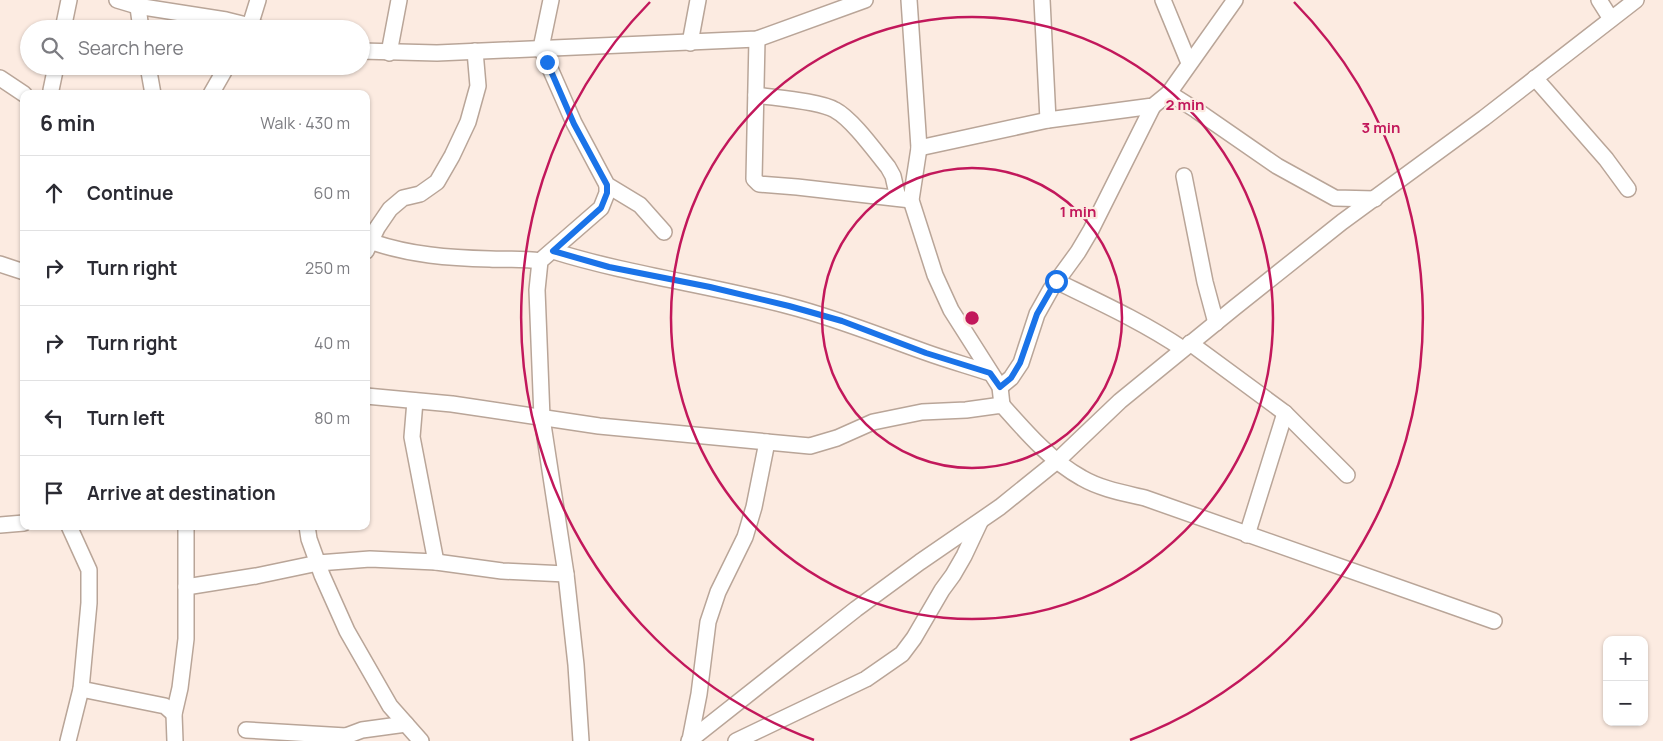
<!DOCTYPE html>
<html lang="en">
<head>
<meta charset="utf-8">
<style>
  body { margin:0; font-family:Manrope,sans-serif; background:#f7f7f7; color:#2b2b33 }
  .controls { position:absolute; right:15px; bottom:15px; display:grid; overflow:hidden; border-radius:10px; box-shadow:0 1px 4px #0004 }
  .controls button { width:45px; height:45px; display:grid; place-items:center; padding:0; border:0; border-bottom:1px solid #e1e1e2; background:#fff; color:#2b2b33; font:25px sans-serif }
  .stop { position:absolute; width:15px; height:15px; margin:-11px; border:4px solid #1a73e8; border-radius:50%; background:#fff }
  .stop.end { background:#1a73e8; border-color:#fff; box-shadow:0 1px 5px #0008 }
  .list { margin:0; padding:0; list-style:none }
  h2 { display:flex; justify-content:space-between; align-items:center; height:65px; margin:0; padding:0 20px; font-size:21px }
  h2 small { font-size:16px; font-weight:400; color:#7c7c81 }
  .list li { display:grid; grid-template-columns:32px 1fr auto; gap:15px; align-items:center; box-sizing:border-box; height:75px; padding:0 20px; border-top:1px solid #e1e1e2 }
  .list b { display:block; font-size:19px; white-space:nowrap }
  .list em { font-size:16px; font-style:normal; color:#7c7c81 }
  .icon { flex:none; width:28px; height:28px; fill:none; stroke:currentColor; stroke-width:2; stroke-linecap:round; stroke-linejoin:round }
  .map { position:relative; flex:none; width:1663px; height:741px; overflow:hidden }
  .search { position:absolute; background:#fff; box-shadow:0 1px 4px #0004; left:20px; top:20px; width:350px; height:55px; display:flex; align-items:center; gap:12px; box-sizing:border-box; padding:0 18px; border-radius:28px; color:#7c7c81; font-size:19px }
  .panel { position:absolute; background:#fff; box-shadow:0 1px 4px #0004; left:20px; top:90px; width:350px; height:440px; border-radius:10px }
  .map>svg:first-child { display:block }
</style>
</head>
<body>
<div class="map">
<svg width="1663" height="741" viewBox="0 0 1663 741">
  <rect width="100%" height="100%" fill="#fcebe1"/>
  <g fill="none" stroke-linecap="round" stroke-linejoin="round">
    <defs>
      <g id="minor">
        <path d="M117 0 137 6 226 20 262 29"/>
        <path d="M137 0 141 29"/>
        <path d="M551 0 541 48 574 123 607 185 640 205 664 232"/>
        <path d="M909 0 919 148 911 200 935 275 951 310 1000 387 1002 405"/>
        <path d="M1042 0 1048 120"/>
        <path d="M1163 0 1189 63"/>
        <path d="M1599 0 1611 19"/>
        <path d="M63 29 69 0"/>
        <path d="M249 29 258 0"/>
        <path d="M757 39 754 179 759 184 797 187 911 200"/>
        <path d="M690 43 698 0"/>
        <path d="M361 51 437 53 757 39 865 0"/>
        <path d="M389 53 399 0"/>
        <path d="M148 66 153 94"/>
        <path d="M0 78 24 94"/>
        <path d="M1535 78 1606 159 1628 189"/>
        <path d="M1169 93 1196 110 1277 166 1335 198 1375 199"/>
        <path d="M52 94 51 90 56 66"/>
        <path d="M211 94 227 66"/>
        <path d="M756 95C776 98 819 101 835 110 852 119 875 151 888 167L893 176 898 198"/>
        <path d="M919 148 1048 120 1153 106 1169 93 1235 0"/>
        <path d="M1184 176 1205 282 1216 323"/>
        <path d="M372 242C411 255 448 258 490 259 506 260 523 258 540 261"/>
        <path d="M366 251 377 228 390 209 403 198 420 194 437 182 452 156 468 122 478 86 475 51"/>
        <path d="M553 251C630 275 711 285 789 306 836 318 880 336 925 352 947 360 969 366 990 373"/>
        <path d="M0 264 24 272"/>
        <path d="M1056 281C1099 302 1143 322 1183 349"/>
        <path d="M1190 343 1285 413 1347 475"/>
        <path d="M1000 387 1011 378 1021 363 1037 314 1051 289 1078 252 1091 230 1153 106"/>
        <path d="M366 396 452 404 599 426 810 446 837 438 873 422 922 412 966 410 1002 405C1026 432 1051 461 1082 478 1101 489 1124 493 1145 498L1494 621"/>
        <path d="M415 401 412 437 436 562"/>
        <path d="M0 525 24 523"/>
        <path d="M307 526 309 539 322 575 347 631 390 706 421 741"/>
        <path d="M1247 535 1285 413"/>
        <path d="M186 587 256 576 318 563 370 559 436 562 502 571 566 574"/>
        <path d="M81 689 165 706 174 714"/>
        <path d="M246 730 346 736"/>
        <path d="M690 740 699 694 708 622 718 592 745 537 754 507 767 442"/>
        <path d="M68 741 81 689 89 603V570L69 526"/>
        <path d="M175 741 174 714 180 688 186 639V526"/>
        <path d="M345 741 346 736 362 730 406 724"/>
        <path d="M581 741 576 665 566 574 542 418 537 290 540 261 601 208 607 193V185"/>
        <path d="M689 741 856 609 920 562 1000 507 1057 461 1120 401 1234 308 1342 222 1484 118 1636 0"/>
        <path d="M736 741 866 679 902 654 914 638 942 590 953 575 964 556 980 522"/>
      </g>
    </defs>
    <use href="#minor" stroke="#b9a598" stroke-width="18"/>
    <use href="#minor" stroke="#fff" stroke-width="15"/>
  </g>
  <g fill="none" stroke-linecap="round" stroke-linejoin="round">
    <path stroke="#1a73e8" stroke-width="6" d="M547 62 574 124 607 185V193L601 208 553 251 609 267 710 287 789 306 842 321 926 353 990 373 1000 387 1011 378 1020 363 1037 314 1056 281"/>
  </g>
  <g fill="none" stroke="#c2185b" stroke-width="2.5">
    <circle cx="972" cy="318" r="150"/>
    <circle cx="972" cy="318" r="301"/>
    <path d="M814 740A451 451 0 0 1 650 2M1294 2A451 451 0 0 1 1130 740"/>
  </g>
  <circle cx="972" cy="318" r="8" fill="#c2185b" stroke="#fcebe1" stroke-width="2.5"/>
  <g font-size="15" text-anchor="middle" font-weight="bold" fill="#c2185b" stroke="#fcebe1" stroke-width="4.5" stroke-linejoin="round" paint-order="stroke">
    <text x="1185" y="110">2 min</text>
    <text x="1381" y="133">3 min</text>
    <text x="1078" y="217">1 min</text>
  </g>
</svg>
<div class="controls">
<button>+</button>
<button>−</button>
</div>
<div class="stop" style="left:1056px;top:281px"></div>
<div class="stop end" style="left:547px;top:62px"></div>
<div class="search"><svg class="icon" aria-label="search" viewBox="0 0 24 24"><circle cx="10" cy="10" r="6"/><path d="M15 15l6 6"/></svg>Search here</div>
<section class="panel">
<h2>6 min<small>Walk · 430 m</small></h2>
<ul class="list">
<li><svg class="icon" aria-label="ahead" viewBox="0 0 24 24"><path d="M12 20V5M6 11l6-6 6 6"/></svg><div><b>Continue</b></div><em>60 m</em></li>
<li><svg class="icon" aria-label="right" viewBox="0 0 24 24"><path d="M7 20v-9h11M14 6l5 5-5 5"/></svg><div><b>Turn right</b></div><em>250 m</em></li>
<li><svg class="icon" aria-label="right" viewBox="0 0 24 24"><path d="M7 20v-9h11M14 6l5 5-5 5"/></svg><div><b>Turn right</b></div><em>40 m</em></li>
<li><svg class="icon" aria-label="left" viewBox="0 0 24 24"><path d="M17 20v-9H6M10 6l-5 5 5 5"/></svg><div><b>Turn left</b></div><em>80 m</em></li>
<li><svg class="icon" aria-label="arrive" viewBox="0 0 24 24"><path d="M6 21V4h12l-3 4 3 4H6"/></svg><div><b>Arrive at destination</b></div></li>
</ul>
</section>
</div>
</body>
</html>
